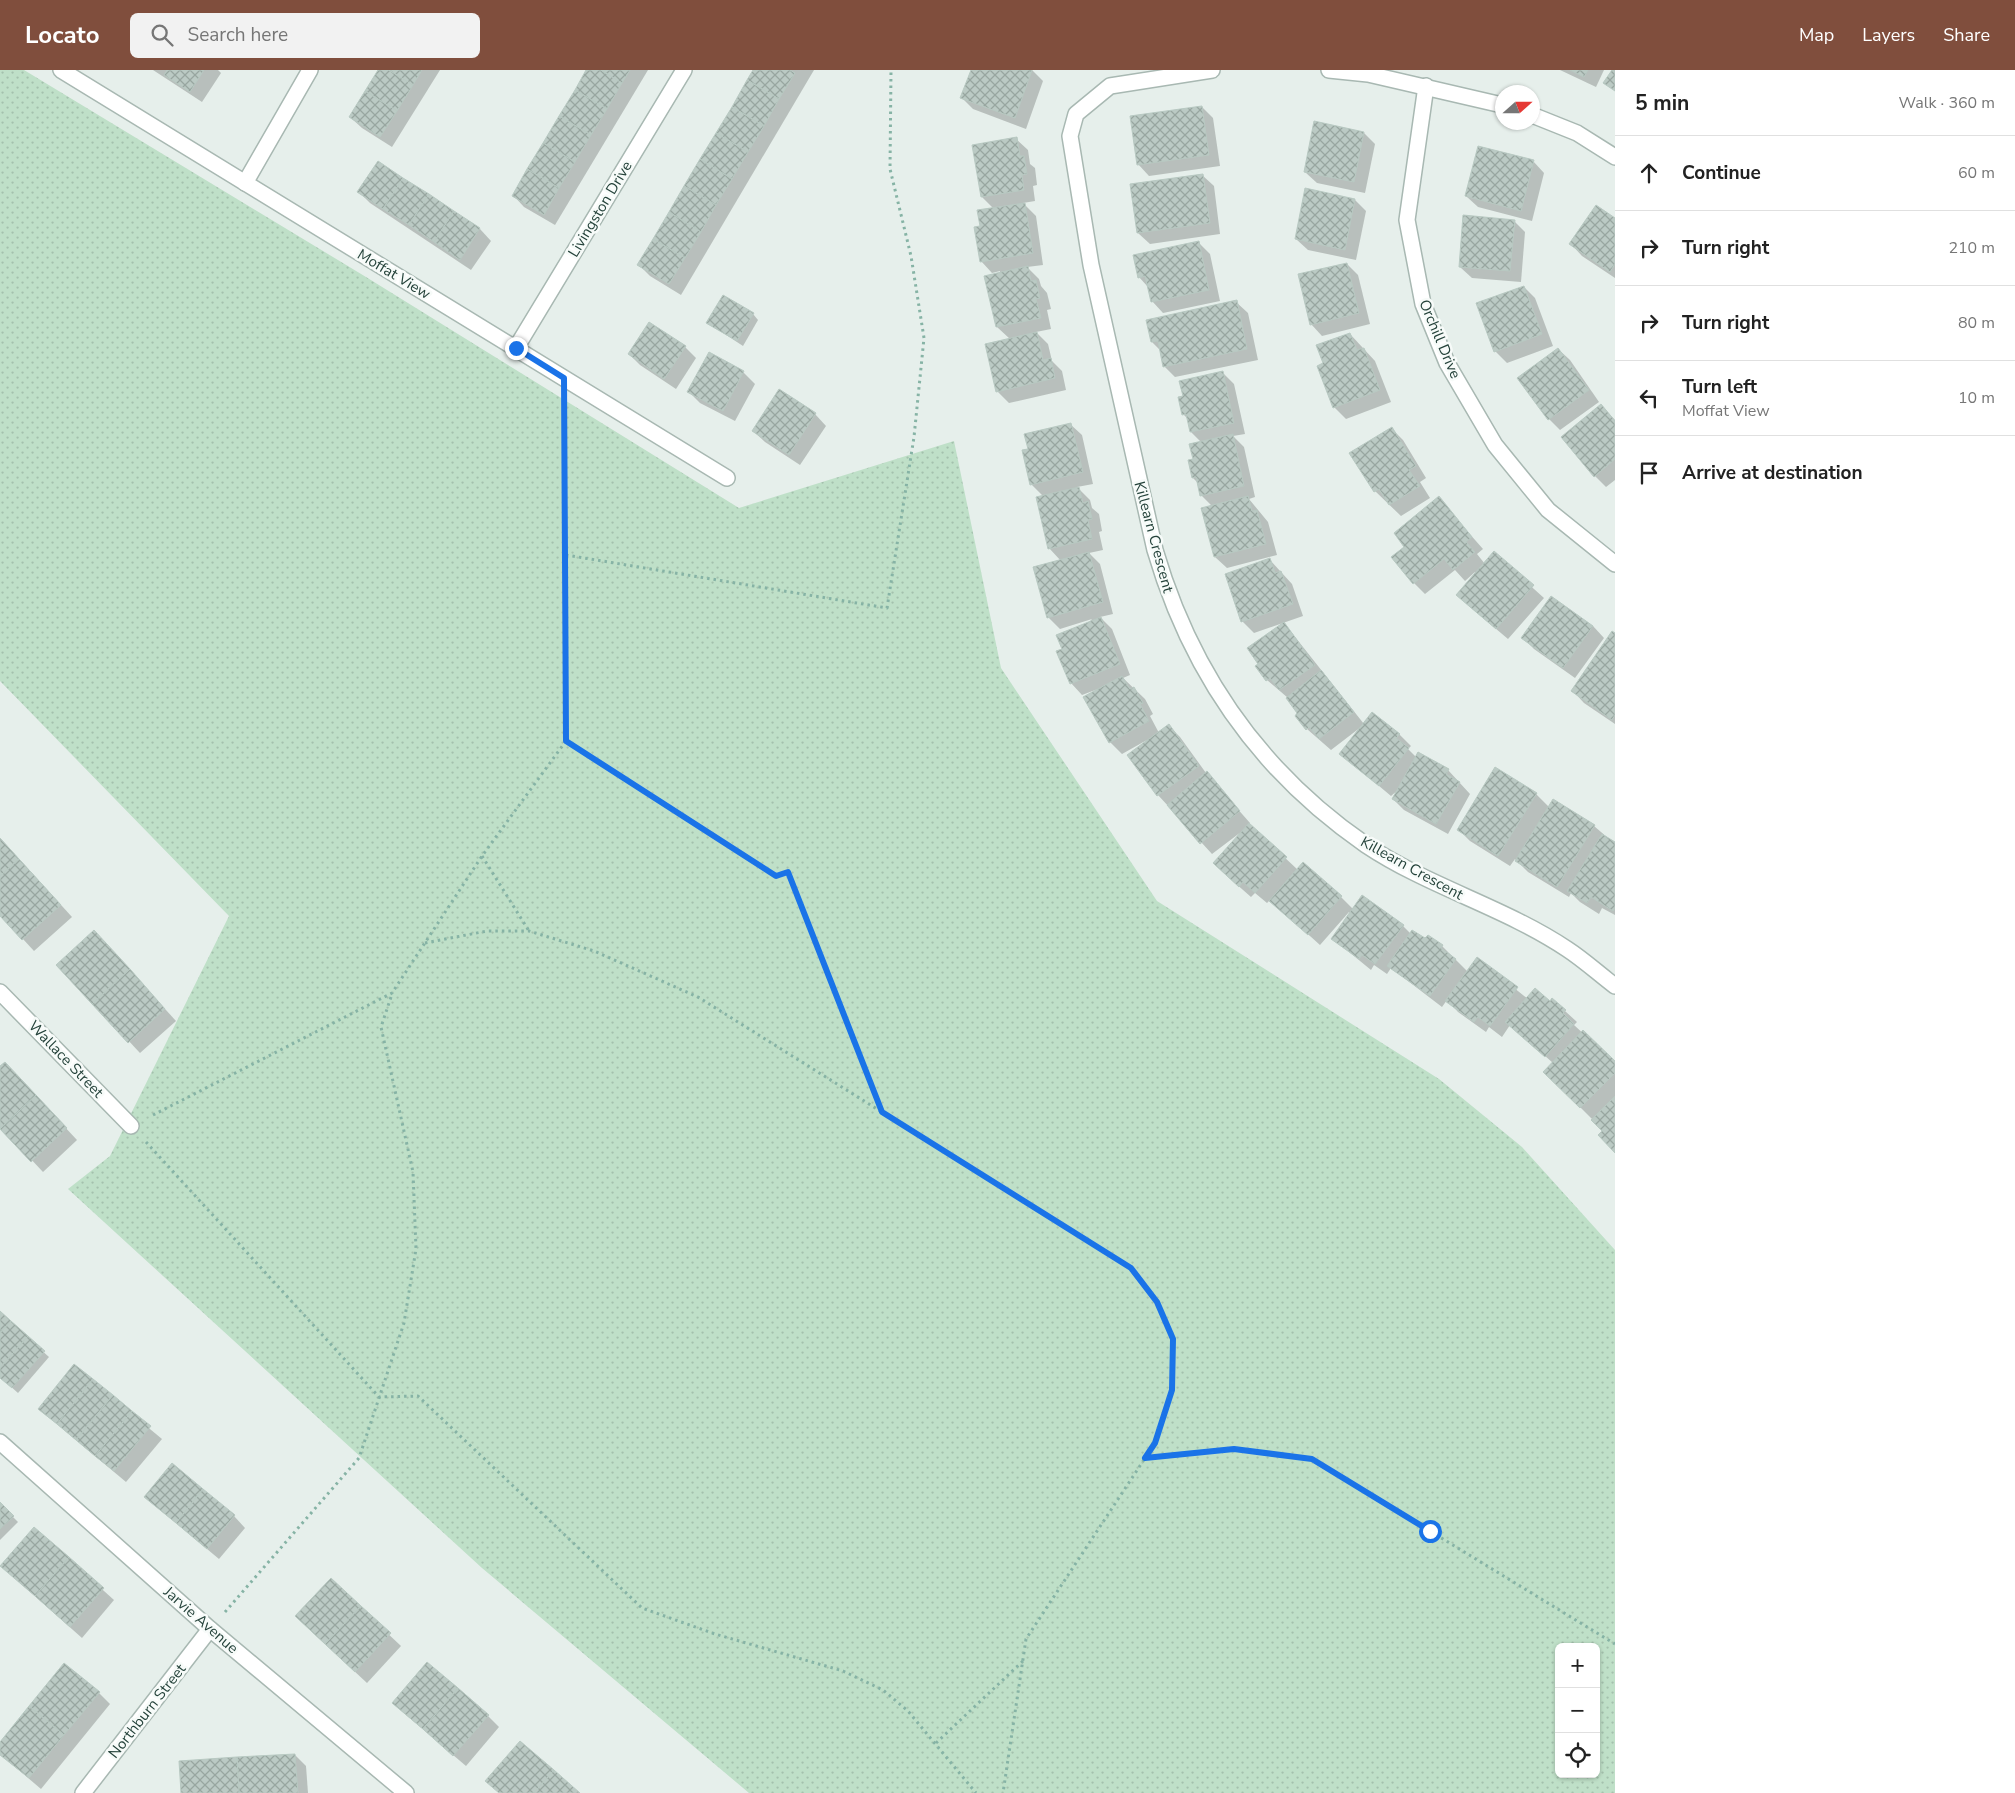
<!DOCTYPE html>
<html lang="en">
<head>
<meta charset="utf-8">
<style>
  body { margin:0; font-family:"Nunito Sans",sans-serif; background:#f2f2f2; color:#222 }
  .controls { position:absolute; right:15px; bottom:15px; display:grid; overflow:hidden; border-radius:8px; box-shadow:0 1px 4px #0004 }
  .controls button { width:45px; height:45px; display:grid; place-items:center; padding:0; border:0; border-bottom:1px solid #e0e0e0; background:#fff; color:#222; font:25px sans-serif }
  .compass { position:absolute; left:1495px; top:15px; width:45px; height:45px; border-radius:50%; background:#fff; box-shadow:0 1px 4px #0004; rotate:69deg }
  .stop { position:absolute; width:15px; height:15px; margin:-11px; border:4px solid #1a73e8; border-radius:50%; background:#fff }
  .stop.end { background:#1a73e8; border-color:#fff; box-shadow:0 1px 5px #0008 }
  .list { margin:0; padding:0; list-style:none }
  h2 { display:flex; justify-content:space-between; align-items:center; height:65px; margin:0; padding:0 20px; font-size:21px }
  h2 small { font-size:16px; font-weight:400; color:#767676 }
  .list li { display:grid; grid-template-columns:32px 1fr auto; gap:15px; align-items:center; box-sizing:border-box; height:75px; padding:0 20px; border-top:1px solid #e0e0e0 }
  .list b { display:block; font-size:19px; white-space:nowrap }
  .list p { margin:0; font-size:16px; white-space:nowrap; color:#767676 }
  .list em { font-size:16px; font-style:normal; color:#767676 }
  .icon { flex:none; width:28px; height:28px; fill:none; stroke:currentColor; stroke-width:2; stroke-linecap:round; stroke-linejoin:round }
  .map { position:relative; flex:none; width:1615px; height:1723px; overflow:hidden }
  header { display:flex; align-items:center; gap:30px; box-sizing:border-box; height:70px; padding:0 25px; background:#804e3d; color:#fff }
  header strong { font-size:24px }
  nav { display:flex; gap:28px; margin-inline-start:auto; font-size:18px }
  .search { width:350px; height:45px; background:#f2f2f2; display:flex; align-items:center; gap:12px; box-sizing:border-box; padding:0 18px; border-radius:8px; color:#767676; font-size:19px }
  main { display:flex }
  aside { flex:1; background:#fff }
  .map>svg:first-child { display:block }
</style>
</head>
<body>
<header>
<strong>Locato</strong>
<div class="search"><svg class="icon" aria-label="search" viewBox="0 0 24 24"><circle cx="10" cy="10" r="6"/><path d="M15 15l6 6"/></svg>Search here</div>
<nav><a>Map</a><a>Layers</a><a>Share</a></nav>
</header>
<main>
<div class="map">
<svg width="1615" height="1723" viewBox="0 0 1615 1723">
  <defs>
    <pattern id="park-dots" width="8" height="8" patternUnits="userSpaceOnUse" patternTransform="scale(1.25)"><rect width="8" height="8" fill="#bfe0c8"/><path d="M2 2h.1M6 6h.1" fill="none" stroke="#a4c1ad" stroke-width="1.8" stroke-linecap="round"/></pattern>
    <pattern id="building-cross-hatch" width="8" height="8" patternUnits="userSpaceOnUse" patternTransform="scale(1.25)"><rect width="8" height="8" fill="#bbcac4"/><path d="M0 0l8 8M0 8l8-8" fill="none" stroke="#98a6a0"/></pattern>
  </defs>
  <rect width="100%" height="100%" fill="#e6efeb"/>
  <path fill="url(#park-dots)" fill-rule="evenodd" d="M0 0H24L366 207 739 438 954 371 1001 598 1157 831 1439 1009 1522 1077 1615 1180V1723H749L482 1498 68 1119 110 1086 229 846 0 611ZM1559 1577H1596V1704H1559Z"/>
  <g fill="#0003">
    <path d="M153 0H218L221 3 202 32Z"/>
    <path d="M379 0H440L392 77 362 58 350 47Z"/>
    <path d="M588 0H648L555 155 524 137 513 125Z"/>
    <path d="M755 0H814L681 225 650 206 639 195Z"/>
    <path d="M972 0H1032L1043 11 1026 59 973 39 962 28Z"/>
    <path d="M1560 0H1604L1596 17Z"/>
    <path d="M1202 37 1213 48 1220 96 1149 106 1138 94Z"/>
    <path d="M1364 63 1375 74 1365 123 1317 113 1305 102Z"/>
    <path d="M1016 69 1028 80 1030 94 1035 98 1037 115 1033 116 1035 131 1023 133 1036 146 1043 195 1027 197 1039 209 1041 216 1047 223 1051 239 1047 240 1051 259 1036 262 1048 274 1052 291 1062 301 1066 320 1009 333 997 321 1010 269 997 257 1000 201 992 203 981 191V157L994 139 982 127Z"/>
    <path d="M1533 91 1544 103 1532 151 1478 137 1466 126Z"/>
    <path d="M378 93 480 159 491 171 471 200 370 133 359 122Z"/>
    <path d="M1202 105 1214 116 1220 164 1150 174 1138 163Z"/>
    <path d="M1355 130 1366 141 1356 190 1308 180 1296 169Z"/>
    <path d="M1615 150V208L1582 186 1571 174Z"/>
    <path d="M1514 151 1525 162 1521 212 1472 208 1460 197Z"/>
    <path d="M1198 172 1210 184 1220 231 1163 243 1152 231 1148 217 1139 207Z"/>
    <path d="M1347 194 1358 205 1370 254 1322 266 1311 254Z"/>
    <path d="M1524 217 1535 228 1553 276 1507 293 1495 281Z"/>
    <path d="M1236 232 1248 243 1258 290 1175 307 1164 296 1161 281 1152 272Z"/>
    <path d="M753 244 758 250 743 276 708 253Z"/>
    <path d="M1350 264 1375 291 1391 332 1346 349 1334 337 1324 294Z"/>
    <path d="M685 277 696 288 676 319 640 295 629 284Z"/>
    <path d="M1558 279 1570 290 1599 332 1560 360 1549 349Z"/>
    <path d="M743 302 755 314 735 351 700 333 689 322Z"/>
    <path d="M1222 302 1234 314 1245 364 1233 366 1244 377 1255 427 1249 429 1268 452 1277 485 1227 498 1215 487 1212 436 1201 425 1198 413 1193 408 1189 391 1194 390 1202 373 1191 362 1188 349 1183 344 1184 327Z"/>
    <path d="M1601 335 1615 350V410L1606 417 1595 406Z"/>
    <path d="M815 344 826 356 800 395 765 372 753 361Z"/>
    <path d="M1070 354 1082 365 1093 414 1077 417 1090 430 1092 438 1099 444 1102 461 1099 462 1103 480 1089 483 1100 494 1113 544 1100 547 1112 559 1130 605 1123 608 1145 629 1153 644 1150 646 1159 663 1169 656 1180 667 1206 703 1250 753 1249 754 1298 800 1341 827 1353 839 1403 856 1411 864 1442 876 1468 902 1478 889 1528 929 1550 932 1552 929 1565 941 1577 952 1574 955 1615 993V1081L1604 1061 1545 1002 1553 993 1510 955 1502 967 1489 957 1486 962 1458 942 1447 930 1442 937 1391 898 1387 904 1374 895 1371 900 1332 868 1351 843 1349 842 1320 875 1270 830 1267 833 1255 823 1251 827 1226 805 1245 759 1212 784 1158 725 1129 685 1148 671 1147 670 1122 684 1110 672 1085 627 1098 619 1082 625 1071 613 1063 580 1092 549 1060 559 1048 547 1061 491 1049 478 1044 427 1031 414 1029 380Z"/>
    <path d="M1392 359 1403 370 1426 408 1420 412 1430 428 1401 446 1375 421Z"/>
    <path d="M1438 428 1483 479 1477 484 1485 494 1494 483 1544 528 1508 569 1469 536 1475 502 1465 511 1455 500 1425 524 1414 513 1406 477Z"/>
    <path d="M1270 490 1292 514 1303 546 1254 563 1242 551Z"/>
    <path d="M1284 553 1364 654 1399 664 1411 676 1408 679 1416 687 1448 700 1470 724 1448 764 1404 740 1393 729 1399 719 1391 726 1341 684 1361 657 1331 680 1307 659 1296 646 1299 644 1288 628 1267 610 1260 594Z"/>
    <path d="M1593 556 1604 568 1575 608 1534 579 1523 568Z"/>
    <path d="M1615 564V654L1584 633 1573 621Z"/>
    <path d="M1495 699 1536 724 1549 737 1594 756 1615 774V845L1602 838 1599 844 1580 832 1571 823 1569 827 1528 802 1515 789 1510 796 1470 771 1458 759Z"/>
    <path d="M0 768 72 847 34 881 0 844Z"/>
    <path d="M105 873 176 951 140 983 58 895Z"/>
    <path d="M0 998 16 1005 77 1070 43 1102 0 1056Z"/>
    <path d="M0 1243 49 1287 18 1323 0 1307Z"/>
    <path d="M74 1296 162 1369 126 1412 39 1339Z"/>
    <path d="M145 1427 234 1446 245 1458 219 1489Z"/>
    <path d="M0 1434 18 1452 0 1470Z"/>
    <path d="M34 1458 114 1530 82 1568 1 1496Z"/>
    <path d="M331 1510 401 1576 367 1613 308 1558Z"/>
    <path d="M99 1623 110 1634 41 1719 0 1684V1674Z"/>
    <path d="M405 1644 488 1646 499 1657 466 1696Z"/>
    <path d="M295 1685 306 1696 308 1723H183Z"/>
  </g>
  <g fill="url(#building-cross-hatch)" stroke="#b8c9c2">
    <path d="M167 0H204L190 22 164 5Z"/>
    <path d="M378 0H389L413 15 397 41 365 21Z"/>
    <path d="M389 0H422L413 15Z"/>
    <path d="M586 0H601L622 13 607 39 575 20Z"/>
    <path d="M601 0H630L622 13Z"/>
    <path d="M753 0H790L795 3 779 29 747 10Z"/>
    <path d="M971 0H1032L1015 48 960 28Z"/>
    <path d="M1570 0H1588L1584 7Z"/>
    <path d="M1612 0H1615V21L1603 13Z"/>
    <path d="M747 10 779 29 764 56 732 37Z"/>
    <path d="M575 20 607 39 591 65 559 46Z"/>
    <path d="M365 21 397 41 380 67 349 47Z"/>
    <path d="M1202 36 1209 85 1137 95 1130 46Z"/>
    <path d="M732 37 764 56 748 82 716 63Z"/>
    <path d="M559 46 591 65 575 92 543 73Z"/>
    <path d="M1314 51 1364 62 1354 112 1304 102Z"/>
    <path d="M716 63 748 82 732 109 700 89Z"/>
    <path d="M1017 67 1020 86H1024L1027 104 1022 105 1024 120 981 127 972 75Z"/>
    <path d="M543 73 575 92 559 118 527 99Z"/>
    <path d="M1478 76 1534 90 1521 141 1465 126Z"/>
    <path d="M700 89 732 109 716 135 684 116Z"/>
    <path d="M378 91 403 108 383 139 357 122Z"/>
    <path d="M527 99 559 118 544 145 512 126Z"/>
    <path d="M1203 104 1210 153 1137 163 1130 114Z"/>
    <path d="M403 108 429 124 409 155 383 139Z"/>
    <path d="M684 116 716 135 701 162 669 142Z"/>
    <path d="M1305 118 1355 129 1345 180 1295 169Z"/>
    <path d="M429 124 454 141 434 172 409 155Z"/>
    <path d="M1025 133 1033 183 980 192 974 157 980 156 977 140Z"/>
    <path d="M1596 135 1615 148V194L1610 202 1569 174Z"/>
    <path d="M454 141 480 158 460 190 434 172Z"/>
    <path d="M669 142 701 162 685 188 653 169Z"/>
    <path d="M1463 145 1515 150 1510 201 1459 197Z"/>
    <path d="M653 169 685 188 669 214 637 195Z"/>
    <path d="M1199 171 1209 220 1151 232 1145 206 1138 208 1133 185Z"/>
    <path d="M1347 193 1359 243 1310 255 1298 204Z"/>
    <path d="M1028 196 1031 211 1036 210 1040 228 1036 229 1041 248 996 257 984 206Z"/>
    <path d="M1524 216 1542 264 1494 282 1476 233Z"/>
    <path d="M723 225 754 243 737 271 706 253Z"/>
    <path d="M1237 230 1247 279 1163 297 1158 271 1151 272 1146 250Z"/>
    <path d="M649 252 686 276 664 309 628 284Z"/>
    <path d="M1037 262 1043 290 1051 288 1055 308 996 322 985 274Z"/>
    <path d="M1350 263 1357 280 1364 278 1380 320 1333 338 1317 296 1323 293 1316 275Z"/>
    <path d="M1558 278 1589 320 1548 350 1517 308Z"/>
    <path d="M709 282 744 301 723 341 687 322Z"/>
    <path d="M1223 301 1234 353 1190 362 1186 344 1182 345 1178 327 1183 326 1179 311Z"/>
    <path d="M779 319 816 343 789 385 752 361Z"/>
    <path d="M1601 334 1615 351V389L1594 407 1561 367Z"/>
    <path d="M1071 353 1083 402 1030 415 1022 380 1028 379 1024 364Z"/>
    <path d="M1392 357 1416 396 1409 400 1420 416 1389 435 1379 419 1374 422 1349 383Z"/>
    <path d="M1233 364 1244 416 1200 426 1196 407 1192 408 1188 390 1193 389 1189 374Z"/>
    <path d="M1079 417 1083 433 1088 431 1092 449 1088 450 1092 469 1048 479 1036 427Z"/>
    <path d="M1248 426 1252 441 1257 440 1266 474 1214 487 1201 438Z"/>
    <path d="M1439 426 1472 467 1466 472 1475 482 1453 500 1444 489 1413 514 1391 487 1404 477 1394 463Z"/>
    <path d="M1494 481 1534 515 1496 559 1456 525Z"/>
    <path d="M1089 482 1103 532 1047 548 1033 497Z"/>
    <path d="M1270 488 1275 503 1281 501 1293 534 1241 552 1225 504Z"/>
    <path d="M1551 526 1593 556 1563 598 1521 568Z"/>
    <path d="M1101 547 1120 594 1070 614 1056 581 1062 579 1056 565Z"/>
    <path d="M1284 552 1315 595 1279 620 1270 608 1266 611 1255 596 1258 594 1247 578Z"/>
    <path d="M1612 561 1615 563V645L1612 650 1571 621Z"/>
    <path d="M1321 600 1354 642 1319 669 1309 657 1306 660 1295 646 1297 643 1286 628Z"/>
    <path d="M1122 606 1130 619 1134 617 1143 633 1140 634 1149 651 1109 673 1083 627Z"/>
    <path d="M1372 642 1400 664 1396 668 1409 678 1379 716 1339 684Z"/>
    <path d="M1169 654 1199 696 1157 726 1127 685Z"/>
    <path d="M1418 682 1449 699 1446 704 1460 712 1436 754 1392 729Z"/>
    <path d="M1495 697 1537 723 1498 786 1457 760Z"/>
    <path d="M1207 701 1240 741 1200 774 1167 735Z"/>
    <path d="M1553 729 1595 755 1557 817 1515 791Z"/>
    <path d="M1249 753 1287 787 1255 823 1243 812 1239 817 1213 793Z"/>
    <path d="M1602 764 1615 772V838L1613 841 1591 827 1587 833 1567 821Z"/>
    <path d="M0 768 19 789 0 806Z"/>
    <path d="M19 789 61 835 22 870 0 846V806Z"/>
    <path d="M1303 792 1342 826 1308 865 1269 831Z"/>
    <path d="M1362 825 1404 855 1375 894 1362 885 1359 889 1331 869Z"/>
    <path d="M94 860 130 899 92 934 56 895Z"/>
    <path d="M1412 860 1425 868 1428 865 1443 875 1441 878 1456 889 1430 926 1387 896Z"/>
    <path d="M1477 887 1518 917 1490 956 1478 947 1474 952 1445 931Z"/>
    <path d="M130 899 165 939 128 973 92 934Z"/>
    <path d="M1535 918 1550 931 1552 928 1566 940 1563 943 1574 954 1545 987 1505 952Z"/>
    <path d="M1583 960 1615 991V1003L1580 1038 1543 1002Z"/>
    <path d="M5 992 36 1025 0 1059V996Z"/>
    <path d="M36 1025 67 1058 31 1092 0 1059Z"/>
    <path d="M1615 1026V1083L1598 1065 1602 1061 1591 1050Z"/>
    <path d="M0 1241 11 1251 0 1263Z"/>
    <path d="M11 1251 28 1266 0 1298V1263Z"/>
    <path d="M28 1266 45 1281 12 1318 0 1308V1298Z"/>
    <path d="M74 1294 93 1309 57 1354 38 1339Z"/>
    <path d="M93 1309 113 1325 76 1370 57 1354Z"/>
    <path d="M113 1325 132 1341 95 1386 76 1370Z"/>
    <path d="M132 1341 151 1356 114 1401 95 1386Z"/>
    <path d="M172 1393 203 1419 176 1453 144 1427Z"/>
    <path d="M203 1419 235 1445 207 1479 176 1453Z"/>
    <path d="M0 1432 14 1446 0 1459Z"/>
    <path d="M34 1457 69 1487 35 1526 0 1496Z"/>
    <path d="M69 1487 104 1518 70 1557 35 1526Z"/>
    <path d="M331 1508 361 1536 325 1574 295 1546Z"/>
    <path d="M361 1536 391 1563 355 1602 325 1574Z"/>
    <path d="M427 1592 458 1618 423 1659 392 1633Z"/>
    <path d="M64 1593 100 1622 64 1665 29 1636Z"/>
    <path d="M458 1618 489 1645 453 1686 423 1659Z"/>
    <path d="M29 1636 64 1665 29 1708 0 1685V1672Z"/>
    <path d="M520 1671 554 1700 534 1723H499L485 1711Z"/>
    <path d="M295 1684 298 1723H239L237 1687Z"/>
    <path d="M237 1687 239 1723H181L179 1691Z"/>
    <path d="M554 1700 580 1723H534Z"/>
  </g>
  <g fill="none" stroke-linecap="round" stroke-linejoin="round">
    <defs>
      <g id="minor">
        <path d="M61 0 727 408"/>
        <path d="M1212 0 1110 16 1076 44 1070 66 1091 195 1155 480C1191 603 1260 702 1366 775 1429 817 1504 837 1567 879 1584 890 1599 904 1615 916"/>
        <path d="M1329 0 1368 4 1502 35"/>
        <path d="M1426 16 1407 150 1423 234 1447 293 1495 375 1548 440 1615 494"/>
        <path d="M1532 45 1577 63 1615 87"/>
        <path d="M245 113 310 0"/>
        <path d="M516 278 684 0"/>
        <path d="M0 922 131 1056"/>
        <path d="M0 1372 210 1559 406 1723"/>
        <path d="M83 1723 210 1559"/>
      </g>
    </defs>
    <use href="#minor" stroke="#a8b8b2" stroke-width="18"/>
    <g stroke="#86b3a5" stroke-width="3" stroke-dasharray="2.5 4" stroke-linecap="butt">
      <path d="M566 485 887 538 914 367 924 268 911 186 890 99 891 0"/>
      <path d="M566 671 776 806 788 802 882 1042"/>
      <path d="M482 786 529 861"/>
      <path d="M425 873 487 861H529L594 881 698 927 1131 1198 1157 1232 1173 1269 1172 1319 1155 1373 1026 1569 1003 1723"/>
      <path d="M153 1045 392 923 482 786 566 671 565 337"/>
      <path d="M146 1072 379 1327 418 1326 642 1538 715 1564 843 1601 883 1620 908 1641 976 1723"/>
      <path d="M1146 1388 1234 1379 1312 1389 1615 1574"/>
      <path d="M225 1542 359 1388 404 1253 416 1179 413 1102 381 957 392 924"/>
      <path d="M936 1673 1024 1590"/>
    </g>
    <use href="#minor" stroke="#fff" stroke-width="15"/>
  </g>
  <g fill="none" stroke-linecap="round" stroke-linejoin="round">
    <path stroke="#1a73e8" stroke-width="6" d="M516 278 564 308 566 671 776 806 788 802 882 1042 1131 1198 1157 1232 1173 1269 1172 1320 1155 1373 1145 1388 1234 1379 1312 1389 1430 1461"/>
  </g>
  <g text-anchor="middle" stroke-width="5" stroke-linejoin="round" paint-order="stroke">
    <g font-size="15" fill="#24423a" stroke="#f7fbf9">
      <text transform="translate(600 139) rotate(-59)" y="5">Livingston Drive</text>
      <text transform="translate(394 204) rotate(31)" y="5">Moffat View</text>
      <text transform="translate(1440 269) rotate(67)" y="5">Orchill Drive</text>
      <text transform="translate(1154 467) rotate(75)" y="5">Killearn Crescent</text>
      <text transform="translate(1412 798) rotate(29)" y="5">Killearn Crescent</text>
      <text transform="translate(66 989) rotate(46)" y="5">Wallace Street</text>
      <text transform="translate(201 1550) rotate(41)" y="5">Jarvie Avenue</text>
      <text transform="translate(147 1641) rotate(-52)" y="5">Northburn Street</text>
    </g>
  </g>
</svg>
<div class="controls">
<button>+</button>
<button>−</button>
<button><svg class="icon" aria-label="locate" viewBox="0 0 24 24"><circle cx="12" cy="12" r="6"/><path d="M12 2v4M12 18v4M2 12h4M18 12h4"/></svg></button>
</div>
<svg class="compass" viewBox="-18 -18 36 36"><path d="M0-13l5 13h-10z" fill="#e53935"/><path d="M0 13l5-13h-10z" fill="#767676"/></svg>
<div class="stop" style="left:1430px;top:1461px"></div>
<div class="stop end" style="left:516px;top:278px"></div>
</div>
<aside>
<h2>5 min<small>Walk · 360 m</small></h2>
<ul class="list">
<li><svg class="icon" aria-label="ahead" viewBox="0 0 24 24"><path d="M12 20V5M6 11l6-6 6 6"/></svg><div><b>Continue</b></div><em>60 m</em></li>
<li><svg class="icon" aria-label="right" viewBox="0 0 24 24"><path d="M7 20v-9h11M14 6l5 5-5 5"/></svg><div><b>Turn right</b></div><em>210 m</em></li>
<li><svg class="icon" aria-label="right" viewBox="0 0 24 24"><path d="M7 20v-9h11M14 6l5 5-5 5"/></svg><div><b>Turn right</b></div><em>80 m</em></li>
<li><svg class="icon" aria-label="left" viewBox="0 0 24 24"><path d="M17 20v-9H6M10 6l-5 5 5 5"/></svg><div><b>Turn left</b><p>Moffat View</p></div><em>10 m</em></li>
<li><svg class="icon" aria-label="arrive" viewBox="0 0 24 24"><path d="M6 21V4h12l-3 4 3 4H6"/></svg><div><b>Arrive at destination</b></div></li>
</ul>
</aside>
</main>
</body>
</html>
